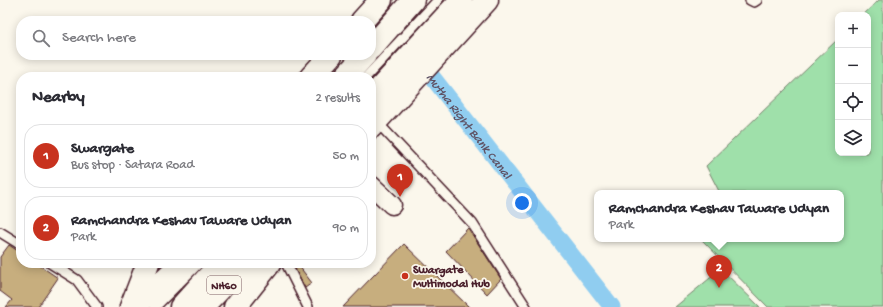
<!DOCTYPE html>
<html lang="en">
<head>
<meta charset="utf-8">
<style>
  body { margin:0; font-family:"Gochi Hand",sans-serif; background:#f2f2f3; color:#2b2b33 }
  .controls { position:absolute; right:12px; top:12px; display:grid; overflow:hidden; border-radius:8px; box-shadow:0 2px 10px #0003 }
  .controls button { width:36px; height:36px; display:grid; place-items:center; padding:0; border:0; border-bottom:1px solid #e1e1e2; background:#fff; color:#2b2b33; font:20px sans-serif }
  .you { position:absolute; left:522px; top:203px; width:14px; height:14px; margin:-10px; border:3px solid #fff; border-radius:50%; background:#1a73e8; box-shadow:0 0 0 6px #1a73e833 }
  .badge { display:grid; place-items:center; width:26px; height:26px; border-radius:50%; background:#c8321e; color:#fff; font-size:13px; font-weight:700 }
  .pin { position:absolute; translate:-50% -33px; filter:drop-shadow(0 1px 2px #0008) }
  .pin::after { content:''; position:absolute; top:21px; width:14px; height:12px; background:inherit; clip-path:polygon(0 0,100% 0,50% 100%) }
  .popup { position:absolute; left:594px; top:190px; width:250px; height:52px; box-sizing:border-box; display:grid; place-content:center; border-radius:8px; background:#fff; filter:drop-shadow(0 1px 3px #0005); font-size:13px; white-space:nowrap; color:#7c7c81 }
  .popup b { font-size:15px; color:#2b2b33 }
  .popup::after { content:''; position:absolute; left:50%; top:100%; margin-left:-8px; border:8px solid transparent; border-top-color:#fff }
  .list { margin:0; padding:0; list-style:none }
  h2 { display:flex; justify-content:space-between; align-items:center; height:52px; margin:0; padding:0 16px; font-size:17px }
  h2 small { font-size:13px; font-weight:400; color:#7c7c81 }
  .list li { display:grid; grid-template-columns:26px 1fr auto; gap:12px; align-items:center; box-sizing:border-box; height:64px; margin:0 8px 8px; padding:0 8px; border:1px solid #e1e1e2; border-radius:16px }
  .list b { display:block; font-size:15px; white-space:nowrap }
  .list p { margin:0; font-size:13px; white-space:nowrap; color:#7c7c81 }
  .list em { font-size:13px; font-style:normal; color:#7c7c81 }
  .icon { flex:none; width:22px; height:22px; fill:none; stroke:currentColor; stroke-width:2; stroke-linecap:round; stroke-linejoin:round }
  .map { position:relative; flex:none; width:883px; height:307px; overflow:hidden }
  .search { position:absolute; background:#fff; box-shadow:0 2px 10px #0003; left:16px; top:16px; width:360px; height:44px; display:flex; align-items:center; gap:10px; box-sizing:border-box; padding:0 14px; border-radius:16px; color:#7c7c81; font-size:15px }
  .panel { position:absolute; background:#fff; box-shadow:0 2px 10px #0003; left:16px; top:72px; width:360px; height:196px; border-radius:16px }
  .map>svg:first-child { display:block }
</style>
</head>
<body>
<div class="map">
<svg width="883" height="307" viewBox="0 0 883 307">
  <rect width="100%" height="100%" fill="#fbf7ec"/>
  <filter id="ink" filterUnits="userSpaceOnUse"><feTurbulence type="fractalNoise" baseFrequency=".025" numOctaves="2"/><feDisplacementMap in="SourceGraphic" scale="8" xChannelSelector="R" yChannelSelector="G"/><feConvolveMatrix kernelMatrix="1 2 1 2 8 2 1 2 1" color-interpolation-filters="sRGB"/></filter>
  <g filter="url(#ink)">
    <g fill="#9fe0aa" stroke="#74806a">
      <path d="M879 0H883V307H768L701 239H841V193H720L706 166 838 39V153H868V15H863Z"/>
      <path d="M721 269 760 307H675Z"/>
    </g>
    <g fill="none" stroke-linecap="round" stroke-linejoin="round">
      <path stroke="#90cdf0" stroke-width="17" id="s1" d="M372 0 612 307"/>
    </g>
    <g fill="#c7ae7e" stroke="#4a1f2b">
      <path d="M468 228 501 279 487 294 446 251Z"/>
      <path d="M404 244 469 307H343Z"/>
      <path d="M9 245 21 253V263H36L58 278 38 307H6L12 300 0 291V257Z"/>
      <path d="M299 266 312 283 305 288 295 269Z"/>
    </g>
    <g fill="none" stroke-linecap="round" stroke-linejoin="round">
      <defs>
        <g id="lane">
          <path d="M750 0 754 2 757 0"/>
          <path d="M366 77 438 0"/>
          <path d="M376 121 472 223 526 307"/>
          <path d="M0 232 21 245"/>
          <path d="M50 263 77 280 97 307"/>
          <path d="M286 263 308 307"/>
          <path d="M155 307 199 263"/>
        </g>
        <path id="street" d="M371 185 392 205"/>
        <g id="highway">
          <path d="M362 21 381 0"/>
          <path d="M371 48 413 0"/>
          <path d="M311 77 331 55"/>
          <path d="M345 77 365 55"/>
          <path d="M371 98 461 0"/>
          <path d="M371 127 487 0"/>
          <path d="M131 307 148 263"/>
          <path d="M135 307 182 263"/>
          <path d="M181 307 221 263"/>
          <path d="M203 307 245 263"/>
          <path d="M235 307 270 263"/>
        </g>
      </defs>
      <use href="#lane" stroke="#4a1f2b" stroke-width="12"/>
      <use href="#street" stroke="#4a1f2b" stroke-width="21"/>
      <use href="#highway" stroke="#4a1f2b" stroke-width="25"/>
      <use href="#lane" stroke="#fbf7ec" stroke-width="9"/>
      <use href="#street" stroke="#fbf7ec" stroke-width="18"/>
      <use href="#highway" stroke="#fbf7ec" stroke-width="22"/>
    </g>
  </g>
  <circle fill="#c8321e" stroke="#fbf7ec" stroke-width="1.5" cx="405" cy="276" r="4"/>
  <g text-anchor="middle" stroke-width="3.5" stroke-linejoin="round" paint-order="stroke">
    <rect fill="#fbf7ec" stroke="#7f6065" stroke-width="1" x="207" y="276" width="34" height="18" rx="3"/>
    <g font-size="11" font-weight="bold" fill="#4a1f2b">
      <text x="224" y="289">NH60</text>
    </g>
    <g font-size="12" font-weight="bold" fill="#4a1f2b" stroke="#fbf7ec" text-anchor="start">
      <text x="413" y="273">Swargate<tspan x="413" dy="14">Multimodal Hub</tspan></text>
    </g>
    <g font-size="13" font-style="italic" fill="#5f5366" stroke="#fbf7ec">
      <text dy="5" stroke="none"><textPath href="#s1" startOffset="159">Mutha Right Bank Canal</textPath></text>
    </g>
  </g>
</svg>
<div class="controls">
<button>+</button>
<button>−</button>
<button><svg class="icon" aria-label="locate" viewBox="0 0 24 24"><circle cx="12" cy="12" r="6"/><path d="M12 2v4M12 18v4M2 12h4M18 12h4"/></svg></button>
<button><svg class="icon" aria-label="layers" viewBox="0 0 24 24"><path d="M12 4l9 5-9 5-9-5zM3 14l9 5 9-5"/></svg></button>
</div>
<div class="you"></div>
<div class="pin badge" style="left:400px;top:197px">1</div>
<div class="pin badge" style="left:719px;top:288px">2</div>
<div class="popup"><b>Ramchandra Keshav Taware Udyan</b>Park</div>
<div class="search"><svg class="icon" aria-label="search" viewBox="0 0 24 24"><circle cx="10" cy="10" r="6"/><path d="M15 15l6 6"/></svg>Search here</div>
<section class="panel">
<h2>Nearby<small>2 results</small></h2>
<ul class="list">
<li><span class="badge">1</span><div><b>Swargate</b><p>Bus stop · Satara Road</p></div><em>50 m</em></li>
<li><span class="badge">2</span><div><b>Ramchandra Keshav Taware Udyan</b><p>Park</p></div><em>90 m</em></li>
</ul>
</section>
</div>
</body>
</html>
